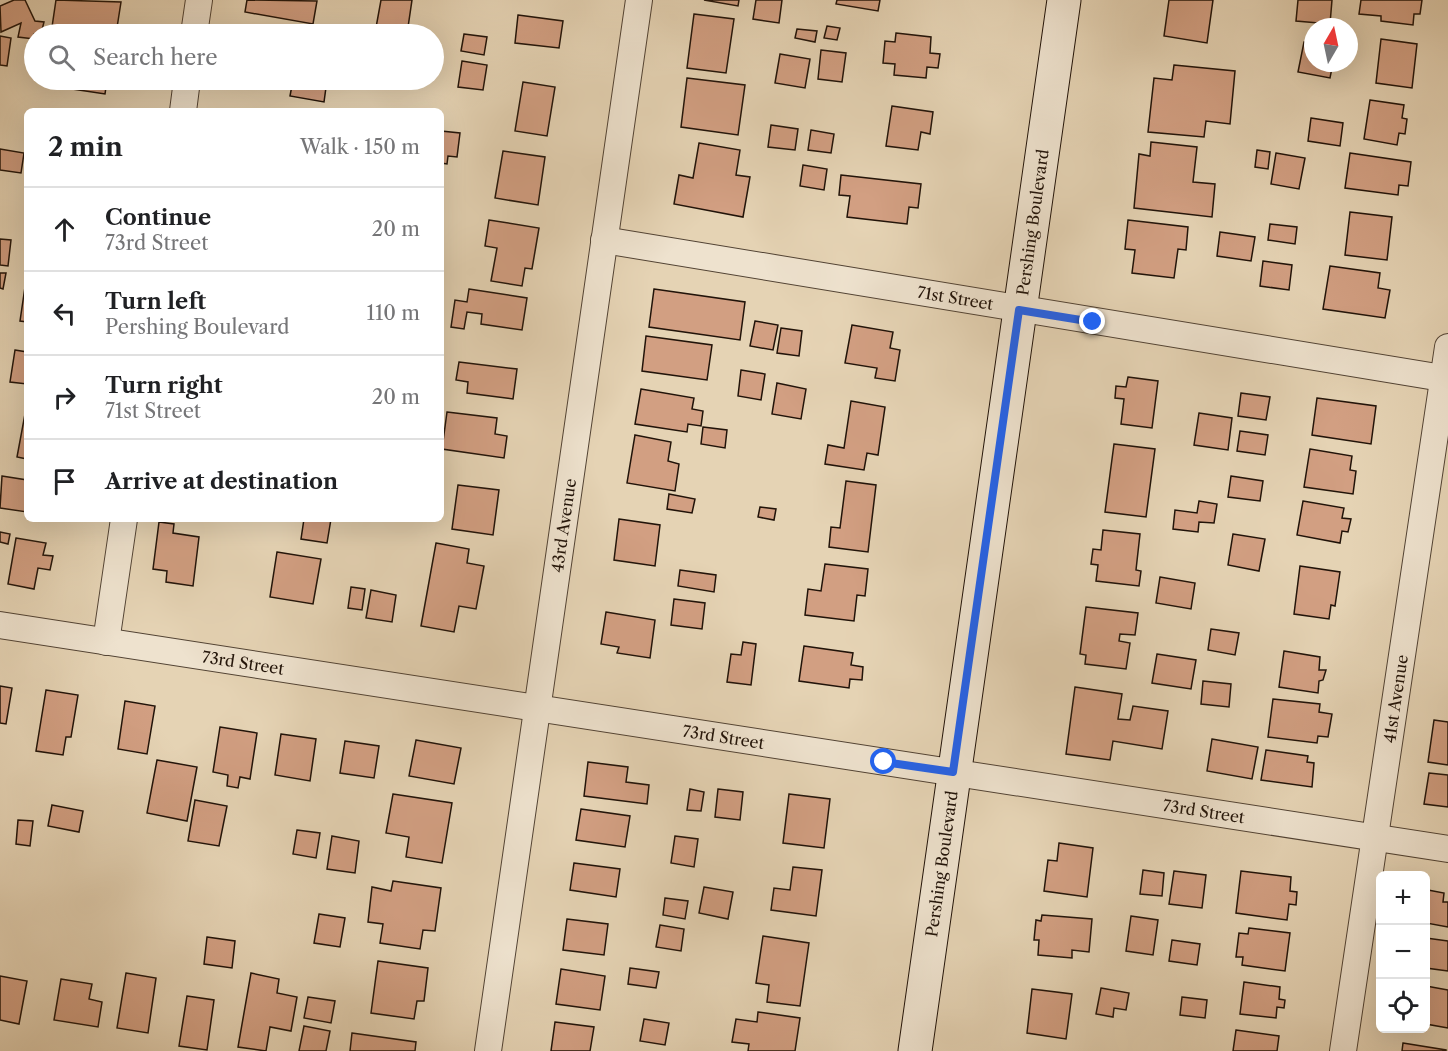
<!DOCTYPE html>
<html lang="en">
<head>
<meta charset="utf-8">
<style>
  body { margin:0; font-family:"Libre Caslon Text",serif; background:#f2f2f2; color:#202124 }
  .controls { position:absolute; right:18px; bottom:18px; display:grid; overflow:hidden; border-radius:9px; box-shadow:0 6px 24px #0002 }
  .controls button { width:54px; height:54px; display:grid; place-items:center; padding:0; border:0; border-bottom:2px solid #e0e0e0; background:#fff; color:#202124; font:30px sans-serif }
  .compass { position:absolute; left:1304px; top:18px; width:54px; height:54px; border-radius:50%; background:#fff; box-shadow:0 6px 24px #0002; rotate:9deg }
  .stop { position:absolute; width:18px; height:18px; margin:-14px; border:4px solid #2563eb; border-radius:50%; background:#fff }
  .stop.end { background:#2563eb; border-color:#fff; box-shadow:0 2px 6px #0008 }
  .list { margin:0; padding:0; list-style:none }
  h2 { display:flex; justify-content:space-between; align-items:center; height:78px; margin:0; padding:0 24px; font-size:26px }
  h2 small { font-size:20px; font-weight:400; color:#757577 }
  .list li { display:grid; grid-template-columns:39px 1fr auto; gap:18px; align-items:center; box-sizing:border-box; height:84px; padding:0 24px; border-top:2px solid #e0e0e0 }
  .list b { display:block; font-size:22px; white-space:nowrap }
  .list p { margin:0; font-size:20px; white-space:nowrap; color:#757577 }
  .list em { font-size:20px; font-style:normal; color:#757577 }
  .icon { flex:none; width:33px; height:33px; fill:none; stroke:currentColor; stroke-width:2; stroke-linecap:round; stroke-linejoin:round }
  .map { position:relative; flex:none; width:1448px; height:1051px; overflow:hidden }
  .search { position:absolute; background:#fff; box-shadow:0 6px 24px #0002; left:24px; top:24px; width:420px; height:66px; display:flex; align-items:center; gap:15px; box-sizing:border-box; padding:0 21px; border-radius:33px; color:#757577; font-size:22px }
  .panel { position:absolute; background:#fff; box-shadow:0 6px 24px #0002; left:24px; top:108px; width:420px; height:414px; border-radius:9px }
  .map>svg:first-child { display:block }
</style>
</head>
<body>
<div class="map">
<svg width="1448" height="1051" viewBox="0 0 1448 1051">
  <rect width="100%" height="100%" fill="#e5d3b4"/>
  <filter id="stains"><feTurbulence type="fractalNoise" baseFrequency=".00333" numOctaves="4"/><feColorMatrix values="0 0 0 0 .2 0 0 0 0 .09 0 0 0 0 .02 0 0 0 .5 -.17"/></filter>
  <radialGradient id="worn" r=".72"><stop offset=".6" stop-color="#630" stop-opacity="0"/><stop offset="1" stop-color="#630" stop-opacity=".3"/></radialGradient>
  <g fill="#d29f82" stroke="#211309" stroke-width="1.5">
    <path d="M14 0H25L35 21 44 22 41 34H34V39L18 37 21 23 1 32 0 6Z"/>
    <path d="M56 0 121 2 116 34 52 27Z"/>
    <path d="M247 0 317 1 313 24 245 12Z"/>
    <path d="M381 0H412L407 34 375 33Z"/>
    <path d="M704 0H739L738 6Z"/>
    <path d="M756 0H782L779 23 753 19Z"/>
    <path d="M837 0H880L878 11 836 4Z"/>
    <path d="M1169 0H1213L1207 43 1164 36Z"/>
    <path d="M1298 0H1332L1330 24 1296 21Z"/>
    <path d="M1361 0H1422L1420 14H1414L1413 25 1381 21V16L1359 14Z"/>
    <path d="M694 14 734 19 726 73 687 68Z"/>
    <path d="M518 15 563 21 559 48 515 43Z"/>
    <path d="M827 26 840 28 837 40 824 38Z"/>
    <path d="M797 29 817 31 815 42 795 38Z"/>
    <path d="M896 33 931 37 930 53 940 54 938 68 927 67 926 78 894 75 895 64 883 63 885 41 895 42Z"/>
    <path d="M464 34 487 37 484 55 461 51Z"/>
    <path d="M0 36 11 38 7 66 0 65Z"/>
    <path d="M1381 39 1417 44 1412 88 1376 83Z"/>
    <path d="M1304 42 1313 43V63H1333L1330 78 1298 72Z"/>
    <path d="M821 50 846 53 842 82 818 79Z"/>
    <path d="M780 54 810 59 805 88 775 83Z"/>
    <path d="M462 61 487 65 483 90 458 87Z"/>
    <path d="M1174 65 1235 71 1230 124 1206 121 1204 137 1148 132 1154 78 1172 80Z"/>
    <path d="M687 78 745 85 738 135 681 127Z"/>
    <path d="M67 80H107L105 94 66 88Z"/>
    <path d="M293 80H327L324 102 290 96Z"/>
    <path d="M523 82 555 87 547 136 515 131Z"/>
    <path d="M1370 100 1404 105 1402 118 1407 119 1405 134 1399 133 1397 145 1364 139Z"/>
    <path d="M892 106 933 112 930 134 921 132 918 150 886 146Z"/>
    <path d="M1311 118 1343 123 1340 146 1308 141Z"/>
    <path d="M771 125 798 129 795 150 768 147Z"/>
    <path d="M811 130 834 134 831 153 808 150Z"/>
    <path d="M441 131 460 133 457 157 448 156 447 164 441 163Z"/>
    <path d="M1151 142 1197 147 1193 182 1215 184 1212 217 1134 208 1139 154 1150 156Z"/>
    <path d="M699 143 740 150 736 175 750 177 743 217 674 204 679 175 693 178Z"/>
    <path d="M0 149 24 153 21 173 0 170Z"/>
    <path d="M1257 150 1270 152 1268 169 1255 167Z"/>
    <path d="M503 151 545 157 538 205 495 198Z"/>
    <path d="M1276 153 1305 158 1299 189 1271 184Z"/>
    <path d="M1350 153 1411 162 1408 186 1399 185 1398 195 1345 188Z"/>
    <path d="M803 165 827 169 824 190 800 186Z"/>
    <path d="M841 175 921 184 918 208 909 207 907 224 847 217 850 196 839 195Z"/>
    <path d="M1350 212 1392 217 1387 260 1345 255Z"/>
    <path d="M489 220 539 228 532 269 525 268 522 286 491 281 497 248 485 246Z"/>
    <path d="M1128 220 1188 227 1186 250 1178 249 1174 278 1132 273 1135 250 1125 249Z"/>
    <path d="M1270 224 1297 227 1295 244 1268 240Z"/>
    <path d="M1220 232 1255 237 1251 261 1217 256Z"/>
    <path d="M0 239 11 240 8 266 0 265Z"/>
    <path d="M1263 261 1292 265 1289 290 1260 286Z"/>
    <path d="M1330 266 1380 273 1378 288 1390 290 1385 318 1323 309Z"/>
    <path d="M0 273H6L3 289 0 288Z"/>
    <path d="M25 287H27V322L20 321Z"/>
    <path d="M469 289 527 298 522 330 481 324 482 314 467 312 464 329 451 327 455 300 467 302Z"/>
    <path d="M654 289 745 302 740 340 649 327Z"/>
    <path d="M755 321 778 325 773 350 750 346Z"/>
    <path d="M852 325 893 332 890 348 900 350 895 381 875 378 877 368 845 363Z"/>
    <path d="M781 328 802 331 799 356 777 353Z"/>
    <path d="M646 336 712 345 707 380 642 371Z"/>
    <path d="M15 350 27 352V384L10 382Z"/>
    <path d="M459 362 517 369 513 399 467 393 468 382 456 380Z"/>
    <path d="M741 370 765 374 761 400 738 396Z"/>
    <path d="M1128 377 1158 381 1152 428 1121 424 1124 399 1115 398 1116 386 1126 387Z"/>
    <path d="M777 383 806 389 801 419 772 414Z"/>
    <path d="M641 389 694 398 692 409 703 411 701 426 688 424 687 432 635 424Z"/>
    <path d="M1241 393 1270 397 1266 420 1238 416Z"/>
    <path d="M1317 398 1376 406 1371 444 1312 435Z"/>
    <path d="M851 401 885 407 878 455 867 453 864 470 825 464 828 445 844 448Z"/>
    <path d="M447 412 497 418 495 434 507 436 504 458 442 449Z"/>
    <path d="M1199 413 1232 418 1228 450 1194 445Z"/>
    <path d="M25 414H27V459L17 457Z"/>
    <path d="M703 427 727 430 725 448 701 444Z"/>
    <path d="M1240 431 1268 435 1265 455 1237 451Z"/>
    <path d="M635 435 671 442 668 461 679 464 675 491 627 483Z"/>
    <path d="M1114 444 1155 449 1146 517 1105 512Z"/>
    <path d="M1310 449 1352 456 1350 470 1356 471 1353 494 1304 487Z"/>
    <path d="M2 476 27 480V512L0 508Z"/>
    <path d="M1231 476 1263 481 1260 501 1228 497Z"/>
    <path d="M846 481 876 485 868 552 829 547 831 527 840 528Z"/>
    <path d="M458 485 499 490 493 535 452 529Z"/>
    <path d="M669 494 695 499 692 513 667 509Z"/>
    <path d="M1199 501 1217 504 1214 523 1199 522 1198 532 1173 529 1175 510 1197 513Z"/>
    <path d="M1303 501 1344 508 1342 518 1351 519 1348 532 1342 531 1340 543 1297 535Z"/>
    <path d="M760 507 776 509 774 520 758 517Z"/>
    <path d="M304 519H331L327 543 301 539Z"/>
    <path d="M619 519 660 525 655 566 614 560Z"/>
    <path d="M159 522 174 524 173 533 199 537 193 586 166 582 167 571 153 569Z"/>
    <path d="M1103 530 1140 534 1136 570 1141 571 1139 586 1096 581 1098 565 1091 564 1093 549 1101 550Z"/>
    <path d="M0 532 10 534 8 544 0 542Z"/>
    <path d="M1233 534 1265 539 1259 571 1228 565Z"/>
    <path d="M16 538 46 543 43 555 53 556 50 570 38 568 34 589 8 584Z"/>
    <path d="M436 543 469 549 467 563 484 566 476 609 459 606 454 632 421 626Z"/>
    <path d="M277 552 321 559 313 604 270 597Z"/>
    <path d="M825 564 868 569 865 596 857 595 854 621 805 615 808 589 821 591Z"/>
    <path d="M1300 566 1340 572 1335 606 1331 605 1329 619 1294 614Z"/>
    <path d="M680 570 716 575 714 592 678 586Z"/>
    <path d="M1160 577 1195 583 1191 609 1156 603Z"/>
    <path d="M351 587 365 589 362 610 348 608Z"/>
    <path d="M371 590 396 595 392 622 366 618Z"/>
    <path d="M674 599 705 603 702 629 671 625Z"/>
    <path d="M1086 607 1138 613 1135 635 1120 634 1119 641 1130 643 1126 669 1085 664 1086 655 1080 654Z"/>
    <path d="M606 612 655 620 650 658 617 653 619 647 601 644Z"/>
    <path d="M1211 629 1239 633 1235 655 1208 650Z"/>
    <path d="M743 642 756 644 751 685 727 682 731 654 741 655Z"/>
    <path d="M804 646 853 653 851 665 863 667 862 680 850 679 849 688 799 681Z"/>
    <path d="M1284 651 1320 657 1319 670H1326L1323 680 1319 681 1318 693 1279 687Z"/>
    <path d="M1157 654 1196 660 1191 689 1152 683Z"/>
    <path d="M1203 681 1231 684 1229 707 1201 704Z"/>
    <path d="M0 686 12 688 6 724 0 723Z"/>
    <path d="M1075 687 1122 694 1118 719 1130 720 1133 706 1168 711 1162 749 1113 741 1110 760 1066 754Z"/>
    <path d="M46 690 78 695 71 737H66L63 755 36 751Z"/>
    <path d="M1273 699 1320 704 1319 712 1332 714 1328 737 1318 736 1317 743 1268 737Z"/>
    <path d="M125 701 155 706 147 754 118 749Z"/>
    <path d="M1434 720 1448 722V765L1428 762Z"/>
    <path d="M220 727 257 733 250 779 240 777 238 788 227 786 228 775 213 772Z"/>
    <path d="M281 734 316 739 310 781 275 775Z"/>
    <path d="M1212 739 1258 747 1252 779 1207 771Z"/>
    <path d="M416 740 461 748 454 784 409 776Z"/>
    <path d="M345 741 379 746 374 778 340 773Z"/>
    <path d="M1266 750 1308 756 1307 762 1314 763 1312 787 1261 780Z"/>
    <path d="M157 760 197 767 187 821 147 813Z"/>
    <path d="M588 762 628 767 626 782 649 785 647 804 584 796Z"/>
    <path d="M1429 773 1448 775V807L1424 804Z"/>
    <path d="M690 789 704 792 701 811 687 810Z"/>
    <path d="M718 789 743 792 740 820 715 817Z"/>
    <path d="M393 794 452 803 442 863 406 857 409 837 386 833Z"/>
    <path d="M789 794 830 799 824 848 783 843Z"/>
    <path d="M195 800 227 806 219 846 188 841Z"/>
    <path d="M52 805 83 811 79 832 48 826Z"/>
    <path d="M581 809 630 816 625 847 576 840Z"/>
    <path d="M18 820 33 821 30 846 16 844Z"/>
    <path d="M297 830 320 833 316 858 293 854Z"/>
    <path d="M332 836 359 841 355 873 327 869Z"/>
    <path d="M675 836 698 839 694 867 671 863Z"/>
    <path d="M1059 843 1093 848 1087 897 1044 891 1048 860 1057 861Z"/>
    <path d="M574 863 620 869 616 897 570 890Z"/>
    <path d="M793 867 822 870 816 916 771 910 774 888 790 890Z"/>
    <path d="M1143 870 1164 873 1162 896 1140 894Z"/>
    <path d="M1174 871 1206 875 1202 908 1169 904Z"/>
    <path d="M1241 871 1291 877 1290 891 1297 892 1296 905 1289 904 1287 920 1236 913Z"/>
    <path d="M393 881 441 888 435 931 423 930 420 949 380 943 383 924 368 922 372 887 391 891Z"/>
    <path d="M704 887 733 892 728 919 699 913Z"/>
    <path d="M1428 890 1444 893 1443 902H1448V927L1426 923Z"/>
    <path d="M665 898 688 901 685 919 663 915Z"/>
    <path d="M319 914 345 918 340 947 314 943Z"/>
    <path d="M1042 915 1092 919 1089 952 1072 950V958L1038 955 1039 940H1034L1036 920 1041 921Z"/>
    <path d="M1131 916 1158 920 1153 955 1126 951Z"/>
    <path d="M567 919 608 924 604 955 563 950Z"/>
    <path d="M660 925 684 929 681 951 656 947Z"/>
    <path d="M1249 928 1290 933 1285 971 1242 965 1243 957H1236L1239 933 1248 934Z"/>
    <path d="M763 936 809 943 800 1006 767 1002 769 985 756 983Z"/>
    <path d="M207 937 235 941 232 968 204 964Z"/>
    <path d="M1426 938 1448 941V971L1426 968Z"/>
    <path d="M1172 940 1200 944 1197 965 1169 961Z"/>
    <path d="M378 961 428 968 424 1001H417L414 1019 371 1013Z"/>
    <path d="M630 968 659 972 656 988 628 984Z"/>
    <path d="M561 969 605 976 600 1010 556 1004Z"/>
    <path d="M126 973 156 978 148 1033 117 1028Z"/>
    <path d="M251 973 279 979 277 993 297 997 291 1031 270 1027 266 1051 238 1047Z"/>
    <path d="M0 976 27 981 19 1024 0 1020Z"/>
    <path d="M61 979 92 984 89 999 102 1002 98 1027 54 1020Z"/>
    <path d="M1244 982 1280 987 1279 999 1285 1000 1284 1008 1277 1007 1276 1018 1240 1014Z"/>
    <path d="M1426 986 1448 990V1028L1426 1024Z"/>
    <path d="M1101 988 1129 993 1126 1010 1114 1008 1113 1017 1096 1014Z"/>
    <path d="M1032 989 1072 994 1066 1039 1027 1033Z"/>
    <path d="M187 996 214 1000 207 1050 179 1046Z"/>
    <path d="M308 997 335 1001 331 1023 304 1018Z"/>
    <path d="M1182 997 1207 1000 1205 1018 1180 1015Z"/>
    <path d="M758 1012 800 1018 795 1051H748L749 1044 732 1042 736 1019 757 1022Z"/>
    <path d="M644 1019 669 1023 665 1045 640 1041Z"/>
    <path d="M555 1022 594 1027 590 1051H551Z"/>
    <path d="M304 1026 330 1031 326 1051H299Z"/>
    <path d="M1236 1030 1279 1036 1277 1051H1233Z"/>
    <path d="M352 1033 416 1042 415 1051H350Z"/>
    <path d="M1403 1043 1446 1050V1051H1402Z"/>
  </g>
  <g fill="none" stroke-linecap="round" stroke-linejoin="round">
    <defs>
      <g id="street">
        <path d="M194 34 199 0"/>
        <path d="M183 111 187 80"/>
        <path id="s1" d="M604 240 1448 379"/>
        <path id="s2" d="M0 625 1448 849"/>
        <path d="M106 642 124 519"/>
        <path id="s3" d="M488 1051 639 0"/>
        <path id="s4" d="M1343 1051 1448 347"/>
      </g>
      <g id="secondary">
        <path id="s5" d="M915 1051 1064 0"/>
      </g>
    </defs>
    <use href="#street" stroke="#524334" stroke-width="28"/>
    <use href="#secondary" stroke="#211309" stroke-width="35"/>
    <use href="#street" stroke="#eee2ce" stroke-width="26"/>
    <use href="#secondary" stroke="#eee2ce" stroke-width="33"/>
  </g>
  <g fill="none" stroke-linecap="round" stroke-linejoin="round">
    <path stroke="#2563eb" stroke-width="8" d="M884 762 953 772 1019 310 1093 322"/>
  </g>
  <g text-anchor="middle" stroke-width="5" stroke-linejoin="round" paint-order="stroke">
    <g font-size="16" fill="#211309" stroke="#eee2ce">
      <text dy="6" stroke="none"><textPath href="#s5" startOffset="837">Pershing Boulevard</textPath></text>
      <text dy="6" stroke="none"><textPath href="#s1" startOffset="356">71st Street</textPath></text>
      <text dy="6" stroke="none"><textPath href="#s3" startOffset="531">43rd Avenue</textPath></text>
      <text dy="6" stroke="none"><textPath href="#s2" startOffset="246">73rd Street</textPath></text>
      <text dy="6" stroke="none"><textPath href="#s4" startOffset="356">41st Avenue</textPath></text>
      <text dy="6" stroke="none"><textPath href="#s2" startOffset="732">73rd Street</textPath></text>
      <text dy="6" stroke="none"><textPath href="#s2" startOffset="1218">73rd Street</textPath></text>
      <text dy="6" stroke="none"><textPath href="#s5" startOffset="189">Pershing Boulevard</textPath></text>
    </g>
  </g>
  <rect width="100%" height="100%" filter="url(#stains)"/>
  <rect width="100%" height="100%" fill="url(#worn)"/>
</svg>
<div class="controls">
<button>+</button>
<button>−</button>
<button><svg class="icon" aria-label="locate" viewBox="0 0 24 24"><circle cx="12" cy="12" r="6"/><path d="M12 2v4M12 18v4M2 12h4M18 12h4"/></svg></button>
</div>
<svg class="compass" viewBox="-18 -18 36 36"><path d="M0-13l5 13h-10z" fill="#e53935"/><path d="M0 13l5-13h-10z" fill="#757577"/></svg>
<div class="stop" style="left:884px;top:762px"></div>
<div class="stop end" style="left:1093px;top:322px"></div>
<div class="search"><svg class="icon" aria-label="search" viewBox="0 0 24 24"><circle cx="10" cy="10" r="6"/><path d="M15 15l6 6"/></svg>Search here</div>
<section class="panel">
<h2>2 min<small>Walk · 150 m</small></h2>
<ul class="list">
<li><svg class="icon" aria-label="ahead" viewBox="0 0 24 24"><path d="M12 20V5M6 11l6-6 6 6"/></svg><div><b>Continue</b><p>73rd Street</p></div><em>20 m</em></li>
<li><svg class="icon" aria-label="left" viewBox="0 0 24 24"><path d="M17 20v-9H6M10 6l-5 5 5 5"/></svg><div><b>Turn left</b><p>Pershing Boulevard</p></div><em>110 m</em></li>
<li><svg class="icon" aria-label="right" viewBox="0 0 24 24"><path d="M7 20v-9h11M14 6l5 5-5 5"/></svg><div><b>Turn right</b><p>71st Street</p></div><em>20 m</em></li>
<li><svg class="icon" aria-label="arrive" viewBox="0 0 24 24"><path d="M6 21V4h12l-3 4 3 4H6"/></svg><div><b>Arrive at destination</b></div></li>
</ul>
</section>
</div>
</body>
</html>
